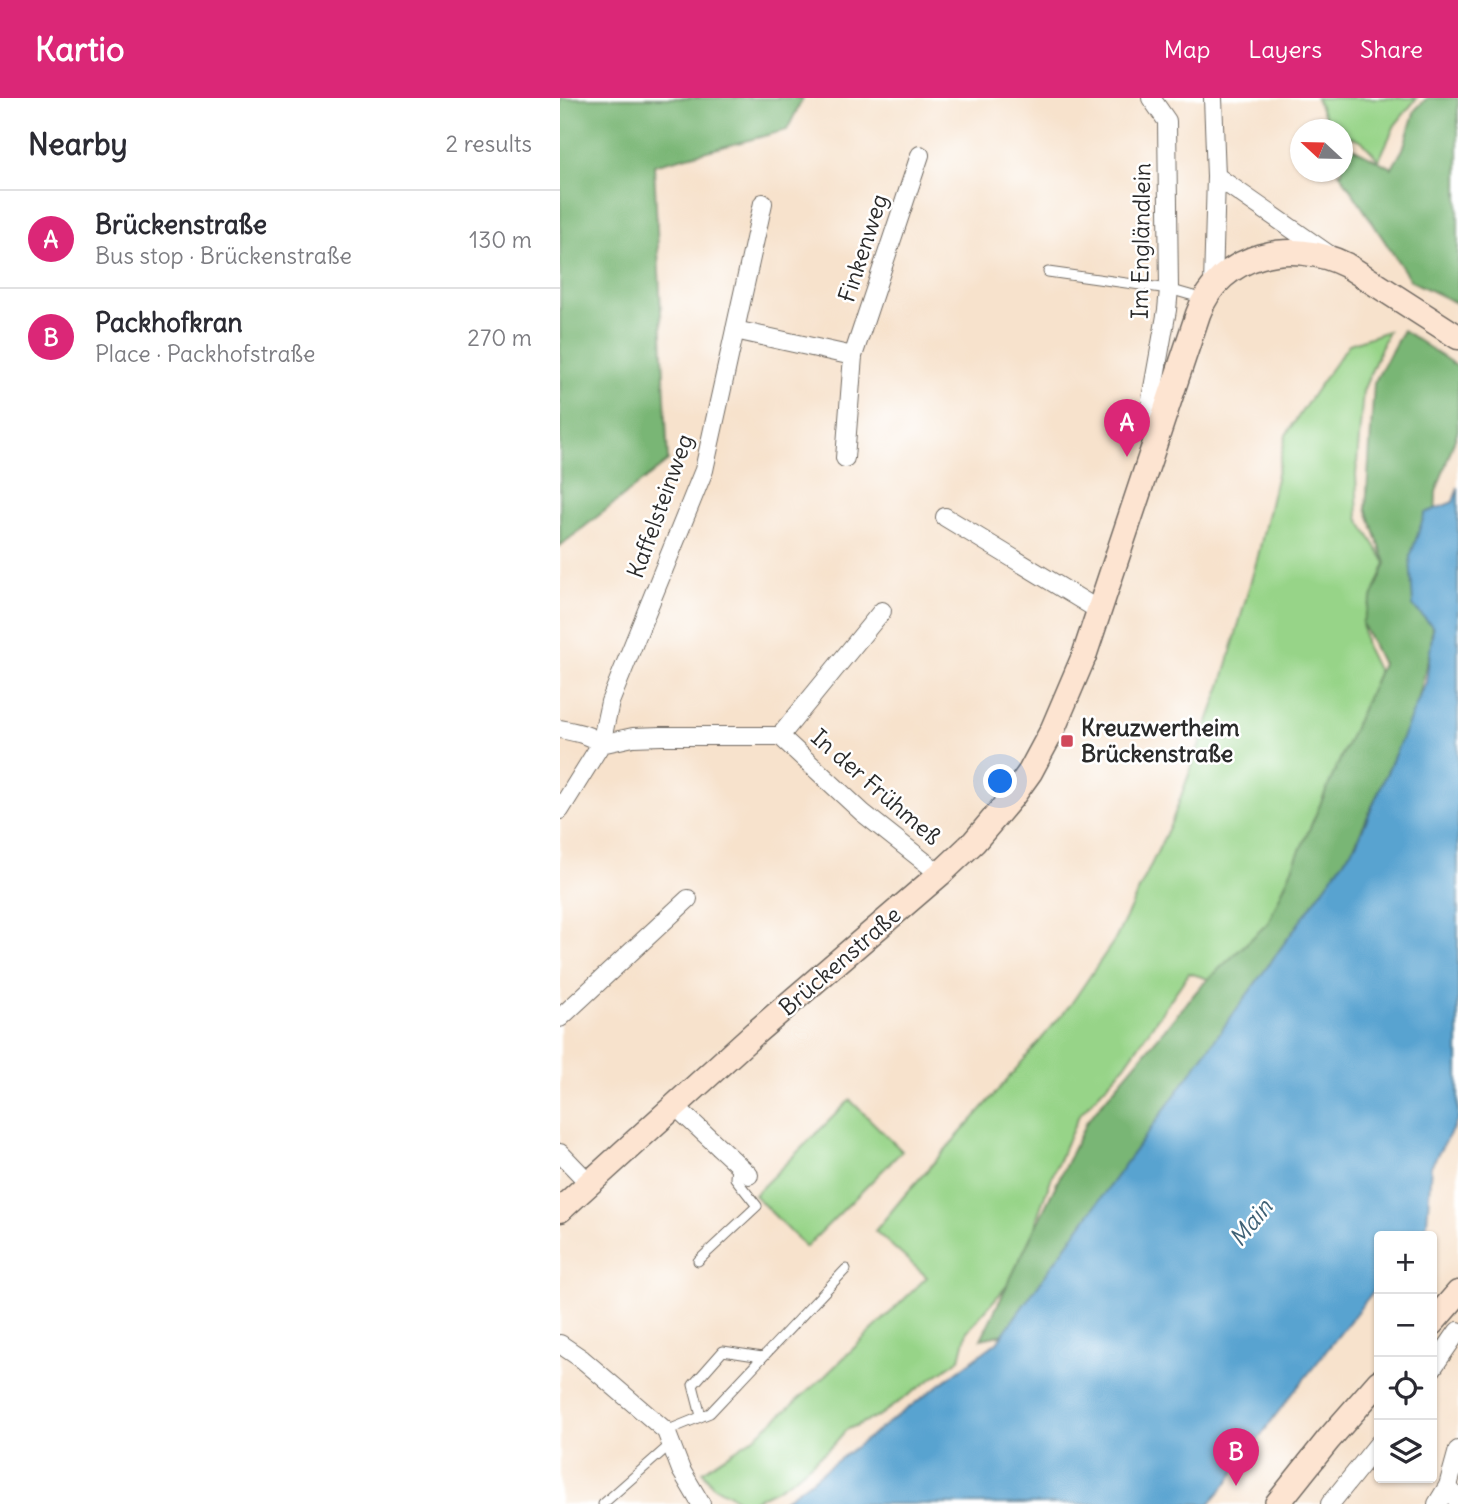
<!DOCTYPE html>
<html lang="en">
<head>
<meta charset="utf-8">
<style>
  body { margin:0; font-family:Delius,sans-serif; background:#f2f2f3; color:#2b2b33 }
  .controls { position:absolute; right:21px; bottom:21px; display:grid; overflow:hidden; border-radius:7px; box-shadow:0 2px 5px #0004 }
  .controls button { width:63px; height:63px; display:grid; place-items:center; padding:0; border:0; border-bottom:2px solid #e1e1e2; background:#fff; color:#2b2b33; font:35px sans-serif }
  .compass { position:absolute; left:730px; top:21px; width:63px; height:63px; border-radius:50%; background:#fff; box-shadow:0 2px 5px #0004; rotate:292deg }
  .you { position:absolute; left:441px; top:684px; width:24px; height:24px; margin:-18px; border:5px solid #fff; border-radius:50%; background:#1a73e8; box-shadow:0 0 0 10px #1a73e833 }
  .badge { display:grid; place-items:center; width:46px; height:46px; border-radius:50%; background:#db2777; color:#fff; font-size:23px; font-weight:700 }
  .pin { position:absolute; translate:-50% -58px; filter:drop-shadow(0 2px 4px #0008) }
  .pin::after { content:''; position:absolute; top:37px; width:24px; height:21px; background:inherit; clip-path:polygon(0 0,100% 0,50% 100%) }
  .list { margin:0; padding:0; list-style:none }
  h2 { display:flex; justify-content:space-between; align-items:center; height:91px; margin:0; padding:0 28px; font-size:30px }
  h2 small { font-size:23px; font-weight:400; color:#7c7c81 }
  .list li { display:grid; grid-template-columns:46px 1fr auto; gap:21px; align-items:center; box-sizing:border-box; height:98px; padding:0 28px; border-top:2px solid #e1e1e2 }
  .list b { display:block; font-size:26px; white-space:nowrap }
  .list p { margin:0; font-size:23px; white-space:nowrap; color:#7c7c81 }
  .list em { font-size:23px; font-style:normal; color:#7c7c81 }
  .icon { flex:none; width:38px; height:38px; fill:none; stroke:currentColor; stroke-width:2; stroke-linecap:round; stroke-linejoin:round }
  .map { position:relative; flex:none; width:898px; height:1406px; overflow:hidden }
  header { display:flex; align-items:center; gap:42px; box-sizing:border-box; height:98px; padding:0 35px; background:#db2777; color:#fff }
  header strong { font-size:33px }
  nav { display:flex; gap:38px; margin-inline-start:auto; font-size:24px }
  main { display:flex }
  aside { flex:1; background:#fff }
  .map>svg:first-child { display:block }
</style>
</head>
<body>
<header>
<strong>Kartio</strong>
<nav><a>Map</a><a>Layers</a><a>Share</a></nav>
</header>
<main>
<aside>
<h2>Nearby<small>2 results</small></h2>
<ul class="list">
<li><span class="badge">A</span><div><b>Brückenstraße</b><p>Bus stop · Brückenstraße</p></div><em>130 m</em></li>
<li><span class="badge">B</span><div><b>Packhofkran</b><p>Place · Packhofstraße</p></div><em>270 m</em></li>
</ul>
</aside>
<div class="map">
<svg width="898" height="1406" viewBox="0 0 898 1406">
  <rect width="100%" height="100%" fill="#fff"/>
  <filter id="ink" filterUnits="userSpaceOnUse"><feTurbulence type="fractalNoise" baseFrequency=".0143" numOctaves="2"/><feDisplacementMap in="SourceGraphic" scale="14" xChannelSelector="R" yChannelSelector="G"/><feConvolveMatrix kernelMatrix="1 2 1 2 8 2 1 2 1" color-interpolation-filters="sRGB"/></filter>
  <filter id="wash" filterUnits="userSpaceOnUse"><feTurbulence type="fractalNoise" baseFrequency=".00686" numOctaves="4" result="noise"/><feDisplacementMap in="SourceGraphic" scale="28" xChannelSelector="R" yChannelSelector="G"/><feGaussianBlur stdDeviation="1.57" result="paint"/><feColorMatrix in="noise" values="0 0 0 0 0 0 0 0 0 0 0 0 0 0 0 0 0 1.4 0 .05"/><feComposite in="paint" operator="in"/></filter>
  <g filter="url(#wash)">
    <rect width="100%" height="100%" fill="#f7e2cc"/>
    <g fill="#97d488" stroke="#61805a" stroke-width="2">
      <path d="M756 0H857L835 27 819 62 801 42 783 36 782 32 770 31Z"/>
      <path d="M828 233 803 293 796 377 798 420 831 473 817 506 802 526 806 549 825 588 708 825 652 882 629 875 565 967 519 1017 495 1071 477 1119 472 1148 453 1181 407 1233 400 1261 320 1317 286 1332 272 1348 234 1380 215 1392 186 1406 152 1387 143 1373 196 1338 264 1279 367 1179 315 1133 344 1098 429 1003 511 906 556 840 612 723 662 585 698 458 726 337 756 292 789 246Z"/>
      <path d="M290 1002 342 1053 246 1149 194 1097Z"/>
    </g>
    <g fill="#79b674" stroke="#527050" stroke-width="2">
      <path d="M0 0H243L227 32 94 67 108 363 0 448Z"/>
      <path d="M867 0H898V206L851 183 779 74H782L783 45 832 70 843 51 855 12Z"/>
      <path d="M843 232 898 269V332L876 394 871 548 857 607 794 749 540 1124 458 1233 421 1241 527 1023 641 888 708 825 822 566 802 525 826 465 806 410 814 285Z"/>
    </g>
    <path fill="#58a3d0" stroke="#42677e" stroke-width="2" d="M898 389V1022L871 1068 867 1126 857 1138H819V1186L715 1318 664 1389 649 1406H219L437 1244 797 744 866 584 873 529 853 508 850 459 865 415 893 404Z"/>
  </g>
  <g filter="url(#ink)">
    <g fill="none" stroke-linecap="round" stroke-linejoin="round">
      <defs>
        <g id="lane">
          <path d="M488 174 609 191 644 201"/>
          <path d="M138 1163 197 1108 175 1080 176 1067"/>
          <path d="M141 1318 133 1287 163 1253 202 1259"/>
          <path d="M106 1333 150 1315 286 1171"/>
          <path d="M43 1406 112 1345"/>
        </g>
        <g id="street">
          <path d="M591 0 607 23 609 191 607 212 591 301 592 319 601 329"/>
          <path d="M653 0 656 78 653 187"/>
          <path d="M656 78 768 156"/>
          <path d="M175 232 293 258"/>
          <path d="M285 360 293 258 360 57"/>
          <path d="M385 419 540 513"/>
          <path d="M0 631C16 634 28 636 41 646"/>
          <path d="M220 638 322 513"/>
          <path d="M41 646 73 639 101 638H220L303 715 380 776"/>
          <path d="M0 712 41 646 50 604 144 372 203 105"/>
          <path d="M0 920 128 801"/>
          <path d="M114 1007 189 1077"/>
          <path d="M0 1055 29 1085"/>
          <path d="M0 1246 22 1261 106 1333 121 1372 141 1406"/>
          <path d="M872 1271 898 1233"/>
          <path d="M888 1388 898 1404"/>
          <path d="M770 1406 819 1345"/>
          <path d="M877 1406 888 1388 898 1352"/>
        </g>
        <g id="secondary">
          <path d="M0 1112 195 935 380 776 414 744 452 699 470 674 492 633 524 558 638 216C660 155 732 140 786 167L898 239"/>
          <path d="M872 1225 898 1195"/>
          <path d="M717 1406 768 1342 819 1284"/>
        </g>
      </defs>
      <use href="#lane" stroke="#726b63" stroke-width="11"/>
      <use href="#street" stroke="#726b63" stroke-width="20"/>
      <use href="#secondary" stroke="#726b63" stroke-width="27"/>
      <use href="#lane" stroke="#fff" stroke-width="9"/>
      <use href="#street" stroke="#fff" stroke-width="18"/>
      <use href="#secondary" stroke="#fde4d1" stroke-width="24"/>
    </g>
  </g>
  <rect fill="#d1495b" stroke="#fff" stroke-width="2.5" x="500" y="636" width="14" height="14" rx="3.5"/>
  <g text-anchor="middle" stroke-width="5" stroke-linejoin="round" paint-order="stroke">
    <g font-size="23" fill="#2b2b2b" stroke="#fff">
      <text transform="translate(581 143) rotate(-89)" y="8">Im Engländlein</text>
      <text transform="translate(303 150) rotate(-72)" y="8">Finkenweg</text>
      <text transform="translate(100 408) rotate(-70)" y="8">Kaffelsteinweg</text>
      <text transform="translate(316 689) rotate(41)" y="8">In der Frühmeß</text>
      <text transform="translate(280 863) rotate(-41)" y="8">Brückenstraße</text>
    </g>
    <g font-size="23" font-weight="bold" fill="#2b2b2b" stroke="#fff" text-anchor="start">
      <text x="521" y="638">Kreuzwertheim<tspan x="521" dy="26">Brückenstraße</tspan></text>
    </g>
    <g font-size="24" font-style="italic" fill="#3f6175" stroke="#fff">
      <text transform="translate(691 1125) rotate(-51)" y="8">Main</text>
    </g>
  </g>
</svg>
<div class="controls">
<button>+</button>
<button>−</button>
<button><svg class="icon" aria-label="locate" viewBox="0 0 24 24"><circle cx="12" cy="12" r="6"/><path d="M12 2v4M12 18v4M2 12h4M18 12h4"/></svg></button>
<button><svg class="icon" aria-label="layers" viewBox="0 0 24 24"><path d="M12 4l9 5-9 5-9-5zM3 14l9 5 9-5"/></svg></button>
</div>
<svg class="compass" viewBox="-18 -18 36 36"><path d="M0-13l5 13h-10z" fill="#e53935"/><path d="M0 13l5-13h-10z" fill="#7c7c81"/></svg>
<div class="you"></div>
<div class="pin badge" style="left:567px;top:359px">A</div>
<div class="pin badge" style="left:676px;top:1388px">B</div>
</div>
</main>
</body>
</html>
